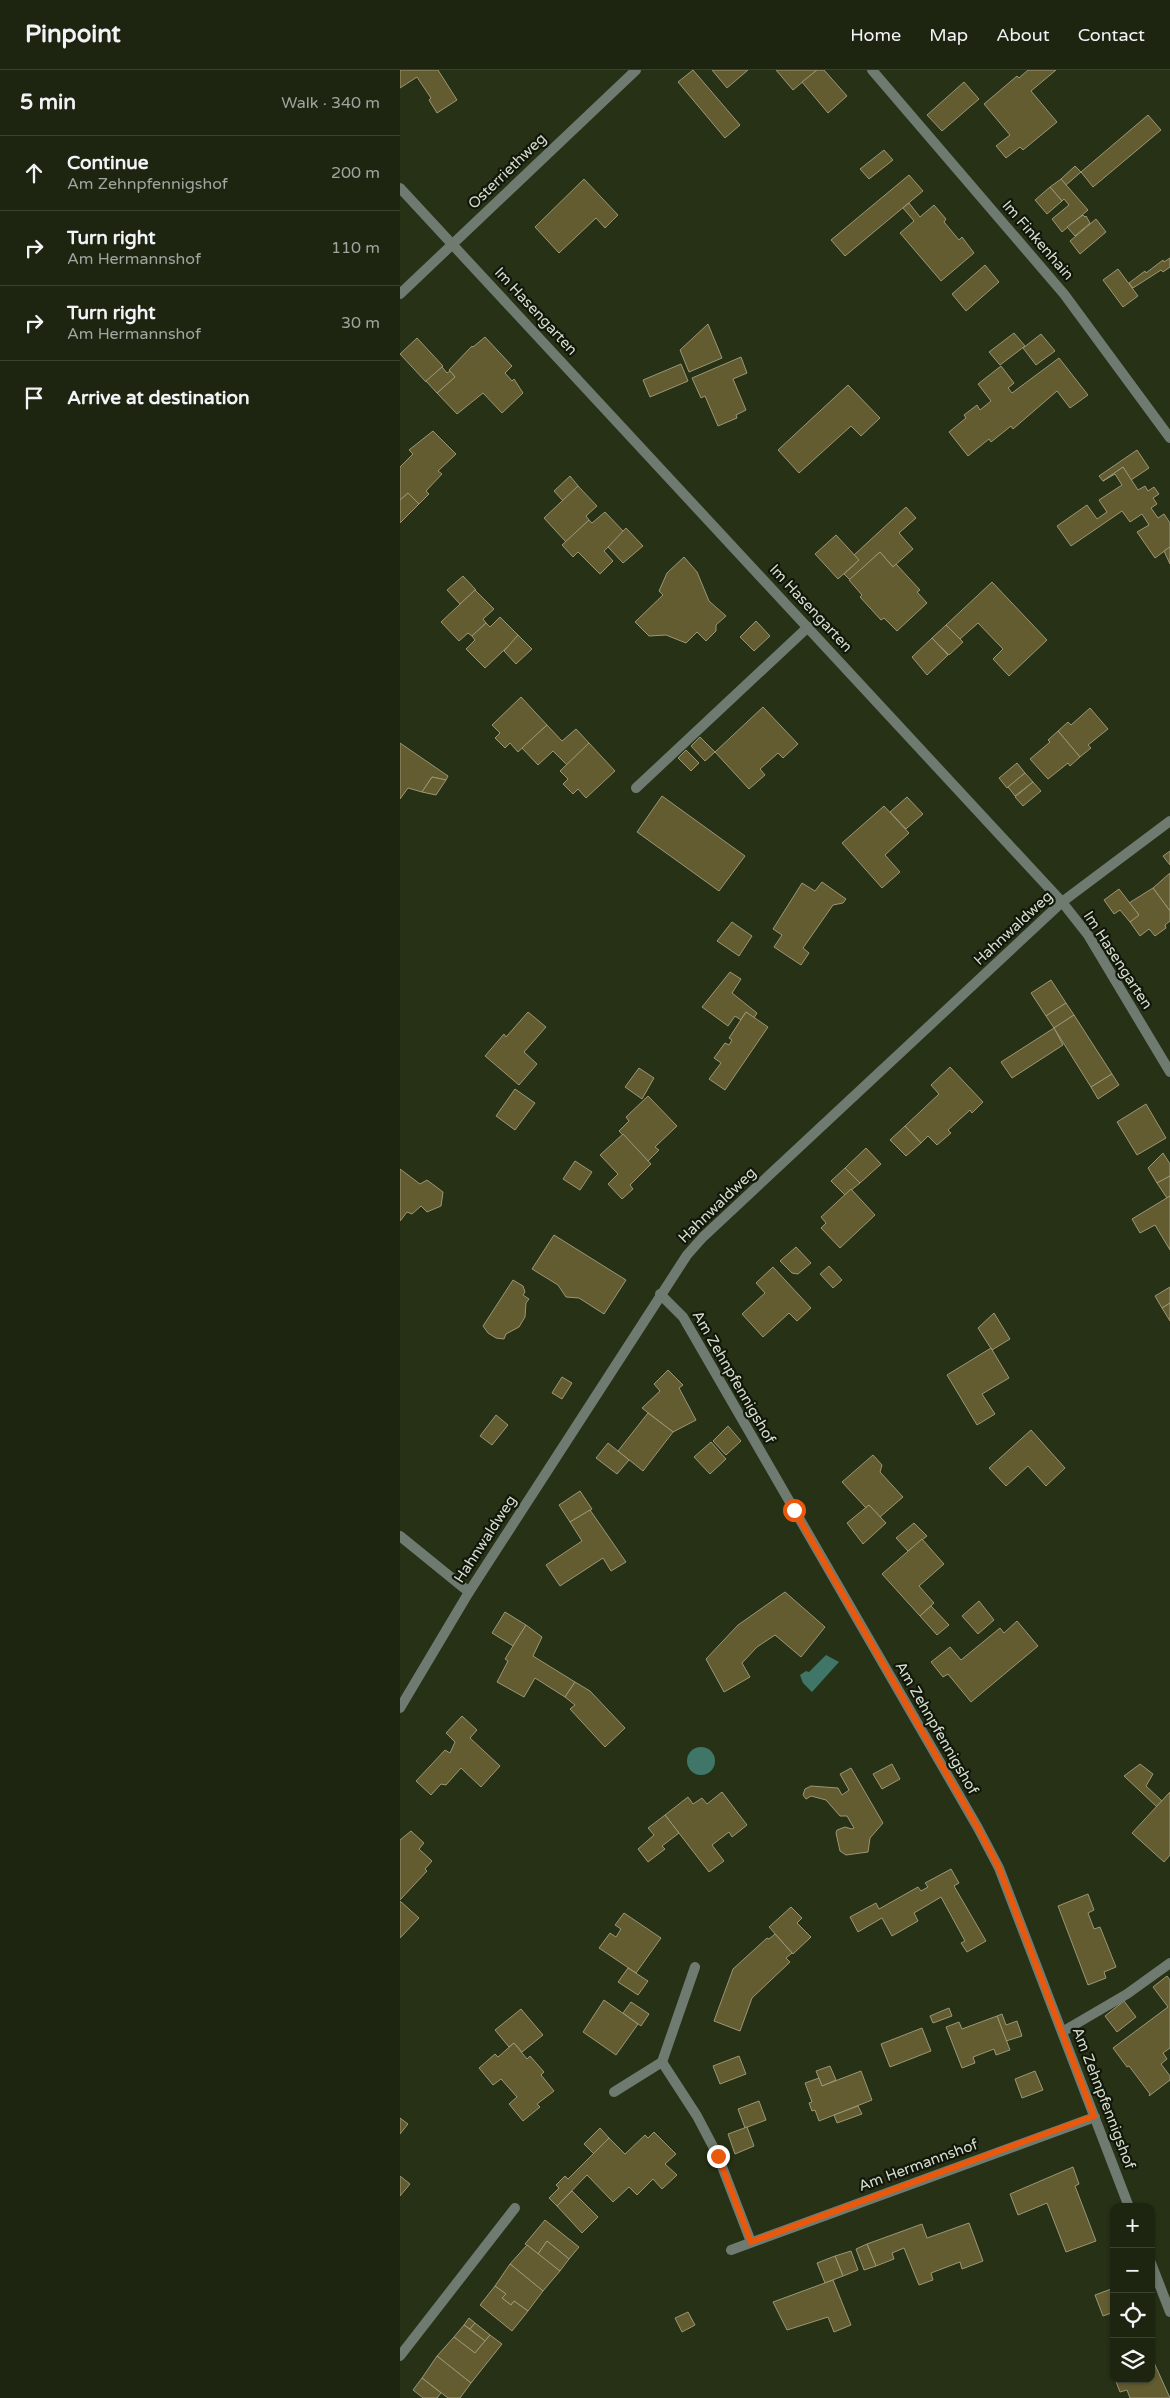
<!DOCTYPE html>
<html lang="en">
<head>
<meta charset="utf-8">
<style>
  body { margin:0; font-family:"Varela Round",sans-serif; background:#252d19; color:#f1f3f6 }
  .controls { position:absolute; right:15px; bottom:15px; display:grid; overflow:hidden; border-radius:10px; box-shadow:0 1px 4px #0004 }
  .controls button { width:45px; height:45px; display:grid; place-items:center; padding:0; border:0; border-bottom:1px solid #3b4230; background:#1d2510; color:#f1f3f6; font:25px sans-serif }
  .stop { position:absolute; width:15px; height:15px; margin:-11px; border:4px solid #ea580c; border-radius:50%; background:#fff }
  .stop.end { background:#ea580c; border-color:#fff; box-shadow:0 1px 5px #0008 }
  .list { margin:0; padding:0; list-style:none }
  h2 { display:flex; justify-content:space-between; align-items:center; height:65px; margin:0; padding:0 20px; font-size:21px }
  h2 small { font-size:16px; font-weight:400; color:#a0a59f }
  .list li { display:grid; grid-template-columns:32px 1fr auto; gap:15px; align-items:center; box-sizing:border-box; height:75px; padding:0 20px; border-top:1px solid #3b4230 }
  .list b { display:block; font-size:19px; white-space:nowrap }
  .list p { margin:0; font-size:16px; white-space:nowrap; color:#a0a59f }
  .list em { font-size:16px; font-style:normal; color:#a0a59f }
  .icon { flex:none; width:28px; height:28px; fill:none; stroke:currentColor; stroke-width:2; stroke-linecap:round; stroke-linejoin:round }
  .map { position:relative; flex:none; width:770px; height:2328px; overflow:hidden }
  header { display:flex; align-items:center; gap:30px; box-sizing:border-box; height:70px; padding:0 25px; background:#1d2510; border-bottom:1px solid #3b4230 }
  header strong { font-size:24px }
  nav { display:flex; gap:28px; margin-inline-start:auto; font-size:18px }
  main { display:flex }
  aside { flex:1; background:#1d2510 }
  .map>svg:first-child { display:block }
</style>
</head>
<body>
<header>
<strong>Pinpoint</strong>
<nav><a>Home</a><a>Map</a><a>About</a><a>Contact</a></nav>
</header>
<main>
<aside>
<h2>5 min<small>Walk · 340 m</small></h2>
<ul class="list">
<li><svg class="icon" aria-label="ahead" viewBox="0 0 24 24"><path d="M12 20V5M6 11l6-6 6 6"/></svg><div><b>Continue</b><p>Am Zehnpfennigshof</p></div><em>200 m</em></li>
<li><svg class="icon" aria-label="right" viewBox="0 0 24 24"><path d="M7 20v-9h11M14 6l5 5-5 5"/></svg><div><b>Turn right</b><p>Am Hermannshof</p></div><em>110 m</em></li>
<li><svg class="icon" aria-label="right" viewBox="0 0 24 24"><path d="M7 20v-9h11M14 6l5 5-5 5"/></svg><div><b>Turn right</b><p>Am Hermannshof</p></div><em>30 m</em></li>
<li><svg class="icon" aria-label="arrive" viewBox="0 0 24 24"><path d="M6 21V4h12l-3 4 3 4H6"/></svg><div><b>Arrive at destination</b></div></li>
</ul>
</aside>
<div class="map">
<svg width="770" height="2328" viewBox="0 0 770 2328">
  <rect width="100%" height="100%" fill="#273116"/>
  <g fill="#3f7668">
    <path d="M426 1585 439 1592 412 1622 403 1613 400 1605 406 1601 409 1602Z"/>
    <circle cx="301" cy="1691" r="14"/>
  </g>
  <g fill="#635c31" stroke="#9b9776">
    <path d="M0 0H38L57 30 37 43 29 30 31 28 17 7 0 18Z"/>
    <path d="M293 0 340 55 325 68 278 12Z"/>
    <path d="M312 0H348L327 18Z"/>
    <path d="M376 0H417L393 20Z"/>
    <path d="M417 0H424L447 26 428 43 402 12Z"/>
    <path d="M628 0H656L631 21 657 52 623 80 620 77 606 88 596 76 610 65 584 34 617 6 619 8Z"/>
    <path d="M564 12 579 29 542 61 527 45Z"/>
    <path d="M748 45 761 60 693 117 681 102Z"/>
    <path d="M484 80 493 90 469 109 460 99Z"/>
    <path d="M675 96 681 102 666 115 661 109Z"/>
    <path d="M509 105 523 121 445 186 431 170Z"/>
    <path d="M184 109 218 145 205 158 196 148 159 183 135 157Z"/>
    <path d="M661 109 688 140 662 162 652 149 669 135 664 129 662 131 650 117Z"/>
    <path d="M650 117 662 131 647 144 635 130Z"/>
    <path d="M509 133 520 147 534 135 546 149 544 152 559 170 562 167 574 183 541 211 500 163 514 151 503 138Z"/>
    <path d="M683 145 685 147 686 146 690 153 675 166 667 157Z"/>
    <path d="M696 149 706 162 680 184 670 171Z"/>
    <path d="M770 188V197L763 202 761 200 733 218 729 213 745 201 746 203 763 190 764 192Z"/>
    <path d="M585 195 599 212 566 241 552 224Z"/>
    <path d="M718 199 738 226 723 237 703 210Z"/>
    <path d="M308 254 322 288 289 302 280 280Z"/>
    <path d="M614 263 625 276 600 295 589 282Z"/>
    <path d="M641 264 655 281 636 295 623 278Z"/>
    <path d="M85 267 112 296 105 303 112 311 114 309 123 323 102 343 83 323 57 344 37 323 55 307 49 300 72 276 73 277Z"/>
    <path d="M17 268 43 296 26 312 0 284Z"/>
    <path d="M341 287 347 303 333 309 346 340 336 345 337 348 318 356 305 326 301 328 292 308Z"/>
    <path d="M659 288 688 325 670 338 657 321 613 359 611 356 591 372 589 369 568 386 549 362 566 348 564 345 577 335 580 340 591 331 578 314 601 296 614 313 608 318 612 323Z"/>
    <path d="M281 294 288 311 250 327 243 310Z"/>
    <path d="M42 297 47 303 50 301 55 307 37 323 26 311Z"/>
    <path d="M448 315 480 348 461 366 451 356 399 403 378 380Z"/>
    <path d="M33 361 56 384 38 401 42 404 26 421 29 424 19 434 8 423 0 430V397L13 384 9 380Z"/>
    <path d="M737 380 749 398 731 410 723 397 703 411 699 406Z"/>
    <path d="M723 397 738 420 745 416 748 421 754 417 759 424 753 428 757 434 751 438 758 448 764 444 770 453V477L755 488 737 462 749 455 742 444 730 452 722 441 671 476 657 456 687 435 697 449 707 442 699 430 722 415 715 404 703 411Z"/>
    <path d="M170 406 179 417 163 431 154 421Z"/>
    <path d="M178 416 197 436 186 446 189 450 166 472 144 448Z"/>
    <path d="M8 423 19 434 0 453V430Z"/>
    <path d="M506 437 516 448 499 463 513 479 493 497 480 482 450 510 444 504 459 490 454 485Z"/>
    <path d="M205 442 224 462 204 481 213 491 200 504 178 482 173 487 162 475 189 450 192 453Z"/>
    <path d="M226 458 243 476 223 493 208 477Z"/>
    <path d="M436 465 459 490 438 509 415 484Z"/>
    <path d="M770 477V494L764 481Z"/>
    <path d="M480 482 493 497 496 494 520 520 517 522 527 533 497 561 484 548 481 550 460 527 462 525 449 510Z"/>
    <path d="M284 487 297 502 309 531 326 546 316 555V561L306 571 297 562 286 573 266 565 249 566 235 552 263 525 259 521 267 503Z"/>
    <path d="M63 506 76 520 60 534 47 520Z"/>
    <path d="M592 512 647 570 609 606 593 589 603 579 578 553 560 569 546 555Z"/>
    <path d="M75 520 94 539 83 549 86 553 72 566 68 563 59 571 41 552Z"/>
    <path d="M100 547 119 566 85 598 66 579 75 570 72 566 86 553 90 557Z"/>
    <path d="M356 551 370 566 354 581 340 567Z"/>
    <path d="M546 555 563 572 549 585 532 568Z"/>
    <path d="M118 565 132 579 116 594 104 581Z"/>
    <path d="M532 568 548 585 527 605 512 587Z"/>
    <path d="M121 627 147 655 118 682 110 673 105 678 95 668 100 663 92 655Z"/>
    <path d="M363 637 398 674 383 688 378 683 360 699 365 705 349 719 315 682Z"/>
    <path d="M690 638 708 659 688 675 691 678 680 687 658 661 668 652 671 655Z"/>
    <path d="M147 655 162 671 176 659 189 673 167 695 153 681 138 695 122 678Z"/>
    <path d="M658 661 680 687 670 696 668 693 648 709 630 689 650 672 648 670Z"/>
    <path d="M300 667 315 682 305 691 291 676Z"/>
    <path d="M0 673 48 706 46 710 32 707 22 722 8 718 0 729Z"/>
    <path d="M189 673 215 701 186 728 178 719 173 724 163 714 168 709 160 701Z"/>
    <path d="M286 680 299 693 291 701 278 688Z"/>
    <path d="M617 693 625 703 607 718 599 708Z"/>
    <path d="M625 703 633 712 615 726 608 717Z"/>
    <path d="M32 707 46 710 36 725 22 722Z"/>
    <path d="M633 712 641 721 623 736 615 727Z"/>
    <path d="M262 726 345 786 319 821 237 762Z"/>
    <path d="M507 727 523 744 506 759 490 742Z"/>
    <path d="M484 736 509 763 485 785 500 802 482 818 442 773Z"/>
    <path d="M770 781V795L763 786Z"/>
    <path d="M770 803V841L753 818Z"/>
    <path d="M422 812 446 829 443 833 433 835 403 878 409 883 401 895 374 877 382 865 373 859 402 813 415 821Z"/>
    <path d="M753 818 770 841V851L765 855 766 858 755 866 749 859 740 866 730 852 739 845 729 833Z"/>
    <path d="M719 819 739 845 730 852 720 840 714 844 704 830Z"/>
    <path d="M332 852 352 866 339 886 317 871Z"/>
    <path d="M330 902 341 909 332 923 357 943 354 948 346 942 341 950 335 946 328 956 302 937Z"/>
    <path d="M651 910 666 933 646 946 631 923Z"/>
    <path d="M666 933 674 945 654 958 646 946Z"/>
    <path d="M128 942 146 957 124 982 137 994 119 1015 85 986 104 964 106 967Z"/>
    <path d="M346 942 368 957 325 1020 309 1009 321 993 314 988 325 973 329 975 332 970 329 968Z"/>
    <path d="M674 945 712 1004 691 1017 654 958Z"/>
    <path d="M654 958 663 975 612 1008 601 992Z"/>
    <path d="M550 997 583 1032 572 1043 570 1040 548 1060 551 1063 537 1075 528 1066 521 1073 505 1056 539 1024 531 1015Z"/>
    <path d="M239 998 254 1008 242 1029 225 1017Z"/>
    <path d="M712 1004 719 1015 698 1029 691 1017Z"/>
    <path d="M115 1019 135 1033 115 1060 96 1046Z"/>
    <path d="M248 1026 277 1056 255 1077 259 1080 248 1091 219 1061 229 1051 226 1047Z"/>
    <path d="M746 1034 766 1068 737 1085 717 1052Z"/>
    <path d="M505 1056 521 1073 506 1086 490 1070Z"/>
    <path d="M223 1064 251 1094 230 1115 233 1119 222 1129 208 1114 218 1104 200 1085Z"/>
    <path d="M466 1078 481 1094 460 1113 445 1098Z"/>
    <path d="M763 1083 770 1094V1106L757 1113 748 1098Z"/>
    <path d="M175 1091 192 1102 180 1120 163 1109Z"/>
    <path d="M445 1098 460 1113 445 1125 431 1111Z"/>
    <path d="M0 1099 20 1114 27 1110 43 1122 41 1136 27 1142 21 1136 12 1144 7 1142 0 1151Z"/>
    <path d="M770 1106V1126L767 1128 757 1113Z"/>
    <path d="M451 1119 475 1145 440 1178 421 1158 426 1153 421 1147Z"/>
    <path d="M770 1126V1180L755 1155 740 1163 732 1149Z"/>
    <path d="M154 1165 226 1210 204 1244 179 1228 166 1227 158 1215 132 1199Z"/>
    <path d="M396 1177 411 1193 398 1204 392 1203 380 1191Z"/>
    <path d="M429 1196 442 1210 433 1218 420 1204Z"/>
    <path d="M373 1197 411 1238 397 1251 389 1243 363 1267 342 1244 365 1223 356 1213Z"/>
    <path d="M113 1210 123 1216 125 1222 123 1225 129 1229 126 1233 125 1247 119 1257 106 1264 104 1269 96 1268 88 1263 83 1256Z"/>
    <path d="M770 1217V1233L762 1238 755 1226Z"/>
    <path d="M770 1233V1251L762 1238Z"/>
    <path d="M594 1243 610 1269 592 1280 578 1258Z"/>
    <path d="M591 1278 609 1308 582 1324 595 1344 577 1355 547 1305Z"/>
    <path d="M268 1300 283 1315 279 1318 296 1350 273 1362 242 1338 260 1321 254 1314Z"/>
    <path d="M162 1307 172 1313 162 1329 152 1323Z"/>
    <path d="M248 1343 273 1362 243 1401 218 1381Z"/>
    <path d="M96 1345 108 1355 92 1375 80 1366Z"/>
    <path d="M328 1356 341 1371 326 1385 313 1371Z"/>
    <path d="M631 1360 665 1398 646 1416 628 1396 606 1416 589 1398Z"/>
    <path d="M311 1372 326 1389 310 1404 294 1387Z"/>
    <path d="M208 1373 229 1390 217 1404 196 1388Z"/>
    <path d="M473 1385 482 1395 480 1402 503 1427 480 1447 469 1435 466 1438 442 1412Z"/>
    <path d="M180 1421 192 1439 170 1452 159 1435Z"/>
    <path d="M469 1435 486 1453 463 1474 447 1453Z"/>
    <path d="M190 1440 226 1492 211 1501 203 1488 160 1516 146 1495 182 1471 170 1452Z"/>
    <path d="M514 1453 527 1466 508 1481 496 1468Z"/>
    <path d="M522 1469 544 1494 519 1516 534 1533 520 1546 482 1504Z"/>
    <path d="M385 1522 425 1557 401 1587 375 1565 357 1577 342 1593 350 1607 324 1622 306 1589 338 1555Z"/>
    <path d="M579 1531 594 1550 578 1564 562 1546Z"/>
    <path d="M531 1536 549 1555 537 1565 520 1546Z"/>
    <path d="M105 1542 126 1555 113 1576 92 1563Z"/>
    <path d="M617 1551 638 1576 571 1632 548 1604 543 1607 531 1592 550 1577 561 1590 600 1558 604 1563Z"/>
    <path d="M126 1555 142 1567 133 1586 175 1612 165 1627 135 1608 124 1627 97 1612 108 1591 105 1589Z"/>
    <path d="M175 1612 190 1621 225 1658 205 1677 170 1639 175 1635 165 1627Z"/>
    <path d="M62 1646 77 1660 70 1668 100 1696 81 1717 61 1698 46 1715 41 1714 31 1725 16 1711 45 1680 50 1683 55 1672 46 1663Z"/>
    <path d="M492 1694 500 1709 482 1719 473 1704Z"/>
    <path d="M740 1694 753 1704 746 1716 762 1731 757 1737 724 1706Z"/>
    <path d="M451 1698 483 1753 470 1768 468 1782 446 1785 440 1781 436 1763 437 1760 445 1757 452 1759 454 1758 447 1746H440L426 1730 411 1726 406 1729 403 1725 405 1719 411 1716 438 1718 442 1725 449 1720 440 1704Z"/>
    <path d="M322 1722 347 1755 332 1767 329 1762 312 1775 324 1791 309 1802 265 1745 288 1727 293 1734 302 1728 307 1734Z"/>
    <path d="M770 1722V1785L764 1792 732 1763Z"/>
    <path d="M265 1745 279 1763 262 1776 265 1779 248 1792 238 1779 254 1765 248 1758Z"/>
    <path d="M11 1761 24 1773 19 1779 32 1791 25 1799 27 1801 0 1830V1770Z"/>
    <path d="M551 1799 559 1813 554 1816 586 1871 567 1882 561 1873 565 1871 541 1827 514 1843 518 1851 492 1866 482 1848 458 1862 450 1847 476 1833 479 1839 518 1817 521 1821 528 1817 525 1813Z"/>
    <path d="M688 1824 694 1840 688 1843 694 1859 700 1857 716 1897 704 1902 706 1908 688 1915 658 1836Z"/>
    <path d="M0 1831 19 1848 0 1868Z"/>
    <path d="M391 1837 402 1848 397 1853 411 1867 393 1884 369 1857Z"/>
    <path d="M224 1843 261 1868 236 1903 199 1878 210 1863 216 1867 221 1859 215 1855Z"/>
    <path d="M375 1864 392 1883 386 1888 390 1892 352 1928 340 1961 314 1951 333 1899 367 1868 369 1869Z"/>
    <path d="M228 1898 248 1911 238 1925 218 1912Z"/>
    <path d="M767 1906 770 1910V1978L763 1983 767 1989 761 1994 770 2006V2010L749 2026 750 2024 729 1996 727 1997 713 1978 768 1937 753 1917Z"/>
    <path d="M204 1930 238 1954 216 1985 183 1962Z"/>
    <path d="M724 1931 736 1947 717 1962 705 1946Z"/>
    <path d="M231 1932 249 1944 241 1956 223 1943Z"/>
    <path d="M549 1938 552 1946 533 1953 530 1946Z"/>
    <path d="M121 1939 143 1965 122 1982 114 1973 109 1977 95 1960Z"/>
    <path d="M602 1944 606 1955 617 1951 622 1966 606 1971 597 1946Z"/>
    <path d="M597 1946 610 1980 596 1985 594 1979 573 1987 575 1993 562 1998 546 1957 559 1952 562 1959Z"/>
    <path d="M522 1958 531 1981 490 1997 481 1974Z"/>
    <path d="M114 1973 127 1989 130 1986 144 2002 141 2005 154 2021 137 2034 140 2037 123 2051 109 2034 117 2027 101 2009 93 2015 79 1998 95 1984 98 1987Z"/>
    <path d="M339 1986 346 2004 320 2014 313 1996Z"/>
    <path d="M430 1996 436 2010 422 2016 416 2001Z"/>
    <path d="M461 2001 472 2030 419 2051 415 2040 412 2041 409 2033 412 2032 405 2013 419 2008 422 2016Z"/>
    <path d="M635 2001 643 2020 622 2028 615 2009Z"/>
    <path d="M359 2031 366 2050 345 2058 338 2039Z"/>
    <path d="M458 2036 462 2044 437 2053 434 2045Z"/>
    <path d="M0 2048 8 2054 0 2064Z"/>
    <path d="M347 2057 354 2076 335 2084 328 2064Z"/>
    <path d="M200 2058 209 2068 194 2084 184 2074Z"/>
    <path d="M254 2062 276 2084 265 2094 277 2105 262 2119 253 2109 237 2125 229 2117 213 2132 187 2105 157 2136 149 2128 159 2118 156 2115 165 2106 168 2109 209 2068 225 2084 245 2065 248 2068Z"/>
    <path d="M673 2097 679 2114 675 2116 696 2171 666 2182 647 2133 618 2145 610 2124Z"/>
    <path d="M0 2106 10 2114 0 2126Z"/>
    <path d="M172 2121 198 2147 182 2163 157 2136Z"/>
    <path d="M145 2150 179 2177 169 2189 147 2171 138 2184 125 2174Z"/>
    <path d="M569 2153 583 2191 562 2199 560 2192 531 2203 533 2210 519 2215 504 2178 492 2183 494 2189 476 2196 467 2174 522 2154 527 2168Z"/>
    <path d="M147 2171 169 2189 160 2201 138 2184Z"/>
    <path d="M467 2174 476 2196 464 2200 456 2179Z"/>
    <path d="M127 2175 160 2201 143 2221 110 2194Z"/>
    <path d="M451 2181 458 2200 443 2206 435 2186Z"/>
    <path d="M435 2186 443 2206 425 2213 417 2193Z"/>
    <path d="M110 2194 143 2221 128 2241 114 2231 111 2235 102 2228 106 2224 95 2216Z"/>
    <path d="M433 2210 451 2255 434 2262 428 2247 387 2260 373 2232Z"/>
    <path d="M95 2216 106 2224 102 2228 111 2235 114 2231 128 2241 112 2261 80 2235Z"/>
    <path d="M714 2218V2242L703 2246 695 2225Z"/>
    <path d="M288 2242 295 2255 282 2262 275 2248Z"/>
    <path d="M69 2248 75 2253 70 2259 64 2255Z"/>
    <path d="M75 2253 90 2265 85 2271 70 2259Z"/>
    <path d="M64 2255 85 2271 75 2283 54 2267Z"/>
    <path d="M90 2265 102 2274 71 2313 37 2286 54 2267 75 2283Z"/>
    <path d="M37 2286 71 2313 60 2328H48L22 2308Z"/>
    <path d="M751 2286 770 2328H730L727 2320 720 2322 715 2309H751Z"/>
    <path d="M22 2308 41 2323 37 2328H23L13 2320Z"/>
  </g>
  <g fill="none" stroke-linecap="round" stroke-linejoin="round">
    <g stroke="#6f7b71" stroke-width="10">
      <path d="M236 718 408 557"/>
      <path d="M0 1466 69 1522"/>
      <path d="M662 1962 727 1924 770 1893"/>
      <path d="M214 2022 262 1992 295 1897"/>
      <path d="M0 2286 115 2138"/>
    </g>
    <g stroke="#6f7b71" stroke-width="10">
      <path d="M472 0 664 224 770 368"/>
      <path d="M0 118 662 832 688 865 770 1002"/>
      <path d="M0 224 236 0"/>
      <path d="M260 1224 283 1247 578 1758 599 1798 729 2137"/>
      <path d="M0 1638 69 1522 287 1185 303 1167 662 832 770 751"/>
      <path d="M262 1992 297 2046 318 2086 351 2172"/>
      <path d="M331 2180 695 2047"/>
      <path d="M751 2193 770 2242"/>
    </g>
  </g>
  <g fill="none" stroke-linecap="round" stroke-linejoin="round">
    <path stroke="#ea580c" stroke-width="6" d="M318 2086 351 2172 694 2046 599 1798 578 1758 394 1440"/>
  </g>
  <g text-anchor="middle" stroke-width="4.5" stroke-linejoin="round" paint-order="stroke">
    <g font-size="15" fill="#d7decd" stroke="#12170b">
      <text transform="translate(107 101) rotate(-44)" y="5">Osterriethweg</text>
      <text transform="translate(638 170) rotate(49)" y="5">Im Finkenhain</text>
      <text transform="translate(136 241) rotate(47)" y="5">Im Hasengarten</text>
      <text transform="translate(411 538) rotate(47)" y="5">Im Hasengarten</text>
      <text transform="translate(613 858) rotate(-43)" y="5">Hahnwaldweg</text>
      <text transform="translate(718 890) rotate(57)" y="5">Im Hasengarten</text>
      <text transform="translate(317 1135) rotate(-44)" y="5">Hahnwaldweg</text>
      <text transform="translate(334 1307) rotate(60)" y="5">Am Zehnpfennigshof</text>
      <text transform="translate(85 1469) rotate(-57)" y="5">Hahnwaldweg</text>
      <text transform="translate(537 1658) rotate(60)" y="5">Am Zehnpfennigshof</text>
      <text transform="translate(704 2028) rotate(69)" y="5">Am Zehnpfennigshof</text>
      <text transform="translate(518 2095) rotate(-20)" y="5">Am Hermannshof</text>
    </g>
  </g>
</svg>
<div class="controls">
<button>+</button>
<button>−</button>
<button><svg class="icon" aria-label="locate" viewBox="0 0 24 24"><circle cx="12" cy="12" r="6"/><path d="M12 2v4M12 18v4M2 12h4M18 12h4"/></svg></button>
<button><svg class="icon" aria-label="layers" viewBox="0 0 24 24"><path d="M12 4l9 5-9 5-9-5zM3 14l9 5 9-5"/></svg></button>
</div>
<div class="stop" style="left:394px;top:1440px"></div>
<div class="stop end" style="left:318px;top:2086px"></div>
</div>
</main>
</body>
</html>
